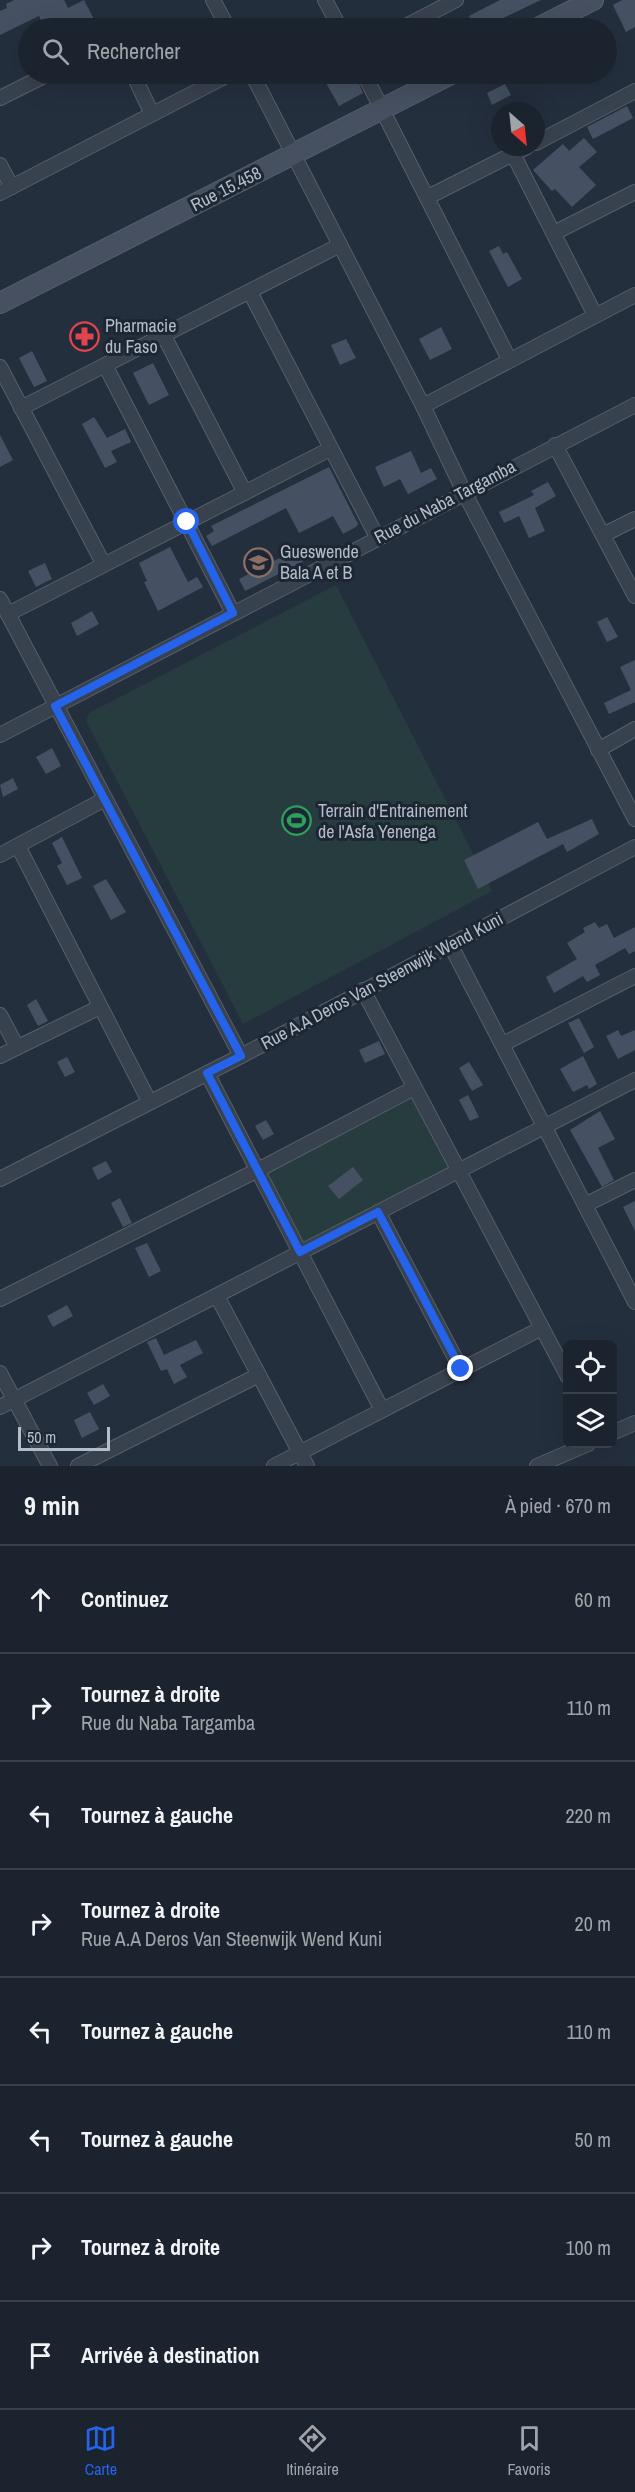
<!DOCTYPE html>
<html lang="fr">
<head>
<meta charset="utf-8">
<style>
  body { margin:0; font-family:"Archivo Narrow",sans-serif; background:#282f3a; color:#f1f3f6 }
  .controls { position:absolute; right:18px; bottom:18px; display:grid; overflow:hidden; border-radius:9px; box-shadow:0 6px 24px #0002 }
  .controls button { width:54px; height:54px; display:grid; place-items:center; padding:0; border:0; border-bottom:2px solid #39404a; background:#1b232e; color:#f1f3f6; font:30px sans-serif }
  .compass { position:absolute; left:491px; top:102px; width:54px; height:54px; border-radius:50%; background:#1b232e; box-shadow:0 6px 24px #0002; rotate:153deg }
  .scale { position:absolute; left:18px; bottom:15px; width:92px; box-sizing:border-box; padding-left:6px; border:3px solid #b4bcc9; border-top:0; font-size:16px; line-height:21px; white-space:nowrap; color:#b4bcc9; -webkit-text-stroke:4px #1d2633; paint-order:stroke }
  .stop { position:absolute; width:18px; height:18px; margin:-14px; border:4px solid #2563eb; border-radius:50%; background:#fff }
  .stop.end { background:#2563eb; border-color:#fff; box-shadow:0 2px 6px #0008 }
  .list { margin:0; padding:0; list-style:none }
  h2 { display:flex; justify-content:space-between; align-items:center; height:78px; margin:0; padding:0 24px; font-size:26px }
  h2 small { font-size:20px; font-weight:400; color:#a0a4aa }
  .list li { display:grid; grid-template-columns:39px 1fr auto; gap:18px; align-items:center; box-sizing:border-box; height:108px; padding:0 24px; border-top:2px solid #39404a }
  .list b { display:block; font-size:22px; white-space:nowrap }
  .list p { margin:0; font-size:20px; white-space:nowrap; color:#a0a4aa }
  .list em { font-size:20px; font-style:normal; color:#a0a4aa }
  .icon { flex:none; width:33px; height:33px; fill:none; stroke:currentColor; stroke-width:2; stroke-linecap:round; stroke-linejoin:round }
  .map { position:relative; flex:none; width:635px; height:1466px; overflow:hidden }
  .search { position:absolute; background:#1b232e; box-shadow:0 6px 24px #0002; left:18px; right:18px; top:18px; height:66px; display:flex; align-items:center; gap:15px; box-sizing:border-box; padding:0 21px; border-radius:33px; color:#a0a4aa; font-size:22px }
  .sheet { height:942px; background:#1b232e }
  nav { display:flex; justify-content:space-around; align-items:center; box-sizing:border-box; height:84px; border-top:2px solid #39404a; background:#1b232e; font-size:16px; color:#a0a4aa }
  nav a { display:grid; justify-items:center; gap:3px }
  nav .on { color:#2563eb }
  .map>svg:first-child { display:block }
</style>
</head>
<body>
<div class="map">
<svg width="635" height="1466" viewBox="0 0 635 1466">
  <rect width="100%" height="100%" fill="#242f3e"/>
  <g fill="#263c3f">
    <path d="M336 585 492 891 243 1024 86 721 89 713Z"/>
    <path d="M409 1093 448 1168 301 1245 262 1169Z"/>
  </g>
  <g fill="#455162">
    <path d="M14 0H64L68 8 84 0 94 19 76 28H45L39 16 0 35V11L7 8 6 4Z"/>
    <path d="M500 0H541L482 28H476L469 16Z"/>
    <path d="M622 0H635V27L626 32 613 5Z"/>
    <path d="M321 74H355L363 93 339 106Z"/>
    <path d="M505 84 511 95 492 105 487 93Z"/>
    <path d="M627 106 633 118 593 139 587 127Z"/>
    <path d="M584 138 597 152 579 167 596 185 572 207 555 189 552 191 533 170 563 144 569 151Z"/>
    <path d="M499 246 503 254 507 252 522 279 508 287 489 251Z"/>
    <path d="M441 327 452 349 430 360 419 339Z"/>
    <path d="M346 339 356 358 340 365 331 345Z"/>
    <path d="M32 351 47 381 34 387 19 358Z"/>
    <path d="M153 363 169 395 149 405 133 373Z"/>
    <path d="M94 417 107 438 125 429 131 442 111 451 117 462 105 468 82 424Z"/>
    <path d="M0 435 13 460 0 467Z"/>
    <path d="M411 451 421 473 431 468 437 479 408 494 400 479 384 487 375 467Z"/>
    <path d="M329 467 358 524 356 527 343 534 333 516 299 533 286 508 212 546 206 536 214 531 211 526Z"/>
    <path d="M548 482 556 496 535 508 545 531 529 538 519 516 504 523 499 512 534 495 531 491Z"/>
    <path d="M170 547 188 582 197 577 203 587 158 611 144 582 147 581 139 563Z"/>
    <path d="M297 549 304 561 245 591 239 579Z"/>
    <path d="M45 563 52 579 36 587 28 571Z"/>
    <path d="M92 611 99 624 77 636 71 623Z"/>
    <path d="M607 617 618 637 607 642 597 622Z"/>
    <path d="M635 660V702L609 714 604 703 631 690 620 667Z"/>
    <path d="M52 748 61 766 46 774 36 757Z"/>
    <path d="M13 778 18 789 3 797 0 785Z"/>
    <path d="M592 819 599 834 567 852 563 844 478 889 464 860 538 822 547 839Z"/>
    <path d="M62 837 82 878 67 885 57 866 62 863 52 843Z"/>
    <path d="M106 879 126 912 111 920 93 886Z"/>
    <path d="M595 922 599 928 607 924 614 938 635 927V951L629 954 625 948 595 965 600 975 587 982 583 976 554 993 546 977 577 959 567 943 585 932 583 928Z"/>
    <path d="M36 999 48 1021 38 1026 27 1005Z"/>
    <path d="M579 1018 594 1047 584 1053 568 1023Z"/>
    <path d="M618 1030 621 1036 635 1030V1050L618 1059 606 1036Z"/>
    <path d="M379 1041 385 1054 365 1063 359 1050Z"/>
    <path d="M583 1056 597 1084 589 1089 587 1085 573 1092 560 1069Z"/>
    <path d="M67 1057 75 1072 65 1077 57 1062Z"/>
    <path d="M469 1062 483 1085 472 1091 459 1068Z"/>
    <path d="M468 1095 479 1117 470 1121 459 1100Z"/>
    <path d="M600 1111 615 1139 598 1148 614 1180 602 1187 570 1130Z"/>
    <path d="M266 1120 274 1134 263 1140 255 1126Z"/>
    <path d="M106 1161 112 1172 98 1180 92 1168Z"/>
    <path d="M353 1167 363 1180 339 1199 328 1186Z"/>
    <path d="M120 1198 132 1223 123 1227 111 1203Z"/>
    <path d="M635 1201V1231L623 1207Z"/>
    <path d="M147 1243 161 1271 149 1277 135 1248Z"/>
    <path d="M67 1305 73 1316 53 1327 47 1316Z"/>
    <path d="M156 1338 164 1355 196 1340 203 1353 180 1365 187 1377 174 1384 167 1369 161 1371 147 1342Z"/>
    <path d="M103 1384 110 1396 94 1405 87 1393Z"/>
    <path d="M90 1412 99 1429 82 1438 74 1420Z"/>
  </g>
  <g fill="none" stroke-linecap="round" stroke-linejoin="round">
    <defs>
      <g id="minor">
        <path d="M213 0 228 28"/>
        <path d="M325 0 340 28"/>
        <path d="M402 28 456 0"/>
        <path d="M133 74 152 114"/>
        <path d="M252 74 423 406 464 492 635 819"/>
        <path d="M364 74 509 359"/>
        <path d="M0 98 48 74"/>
        <path d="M536 143 635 91"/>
        <path d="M513 154 595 315"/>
        <path d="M0 165 12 187"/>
        <path d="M0 193 230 74"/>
        <path d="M428 197 527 147"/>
        <path d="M554 233 635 192"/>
        <path d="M250 292 377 537"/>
        <path d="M164 336 245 493"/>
        <path d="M105 365 233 613"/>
        <path d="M0 367 104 565"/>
        <path d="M423 406 635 295"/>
        <path d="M21 408 340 245"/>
        <path d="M555 445 635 596"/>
        <path d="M603 535 635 519"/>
        <path d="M0 599 241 1056"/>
        <path d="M8 614 330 449"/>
        <path d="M0 735 635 405"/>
        <path d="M598 750 635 729"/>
        <path d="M18 846 149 1101"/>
        <path d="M0 855 105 799"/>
        <path d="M450 944 635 1302"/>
        <path d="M363 990 568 1377"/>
        <path d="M0 1015 17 1047"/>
        <path d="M503 1044 635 976"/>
        <path d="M0 1056 100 1007"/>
        <path d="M207 1073 382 1410"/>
        <path d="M0 1179 241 1056 635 847"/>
        <path d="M585 1205 635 1180"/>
        <path d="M378 1212 461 1369"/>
        <path d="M217 1296 307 1466"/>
        <path d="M0 1299 258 1170 414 1088"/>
        <path d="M0 1373 50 1466"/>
        <path d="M0 1407 635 1080"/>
        <path d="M612 1433 635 1423"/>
        <path d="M78 1466 259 1375"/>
        <path d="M274 1466 542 1328"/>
        <path d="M537 1466 588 1444"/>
      </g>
      <g id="secondary">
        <path d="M538 28 593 0"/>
        <path d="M0 303 451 74"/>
      </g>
    </defs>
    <use href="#minor" stroke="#565f6c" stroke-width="16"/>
    <use href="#secondary" stroke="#565f6c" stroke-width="22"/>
    <use href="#minor" stroke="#38414e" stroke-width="14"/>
    <use href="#secondary" stroke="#465061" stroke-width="20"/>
  </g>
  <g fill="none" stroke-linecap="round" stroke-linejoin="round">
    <path stroke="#2563eb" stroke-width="8" d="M187 522 233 613 55 706 241 1056 207 1073 300 1252 378 1212 461 1369"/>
  </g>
  <defs>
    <symbol id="pharmacy-ring" viewBox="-11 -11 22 22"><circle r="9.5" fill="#1d2633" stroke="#e0444e" stroke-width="1.5"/><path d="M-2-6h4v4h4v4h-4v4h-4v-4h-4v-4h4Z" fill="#e0444e"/></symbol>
    <symbol id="school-ring" viewBox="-11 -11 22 22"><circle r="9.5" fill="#1d2633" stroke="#8d6e63" stroke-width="1.5"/><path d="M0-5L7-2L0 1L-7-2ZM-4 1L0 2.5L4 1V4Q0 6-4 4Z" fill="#8d6e63"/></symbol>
    <symbol id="stadium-ring" viewBox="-11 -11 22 22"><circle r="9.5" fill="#1d2633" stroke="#2e9e5b" stroke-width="1.5"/><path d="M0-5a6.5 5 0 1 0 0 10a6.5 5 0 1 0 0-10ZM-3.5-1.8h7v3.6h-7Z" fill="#2e9e5b"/></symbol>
  </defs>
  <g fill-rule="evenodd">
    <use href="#pharmacy-ring" x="68" y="320" width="33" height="33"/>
    <use href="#school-ring" x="242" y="546" width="33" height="33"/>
    <use href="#stadium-ring" x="280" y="804" width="33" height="33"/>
  </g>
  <g text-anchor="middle" stroke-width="6" stroke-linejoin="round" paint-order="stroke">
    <g font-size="18" fill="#b4bcc9" stroke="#1d2633">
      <text transform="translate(226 189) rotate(-27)" y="6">Rue 15.458</text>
      <text transform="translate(445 502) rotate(-28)" y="6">Rue du Naba Targamba</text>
      <text transform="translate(382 981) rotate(-28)" y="6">Rue A.A Deros Van Steenwijk Wend Kuni</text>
    </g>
    <g font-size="18" fill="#b4bcc9" stroke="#1d2633" text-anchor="start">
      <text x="105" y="332">Pharmacie<tspan x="105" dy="21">du Faso</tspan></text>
      <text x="280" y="558">Gueswende<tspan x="280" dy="21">Bala A et B</tspan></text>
      <text x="318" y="817">Terrain d'Entrainement<tspan x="318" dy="21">de l'Asfa Yenenga</tspan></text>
    </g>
  </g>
</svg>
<div class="controls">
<button><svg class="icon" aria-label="locate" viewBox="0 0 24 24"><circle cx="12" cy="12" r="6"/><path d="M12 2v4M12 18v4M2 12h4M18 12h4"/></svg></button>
<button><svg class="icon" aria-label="layers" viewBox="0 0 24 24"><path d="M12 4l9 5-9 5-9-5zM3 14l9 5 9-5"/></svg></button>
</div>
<svg class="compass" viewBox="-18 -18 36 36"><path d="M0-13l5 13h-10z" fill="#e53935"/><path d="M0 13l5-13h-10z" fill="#a0a4aa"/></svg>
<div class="scale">50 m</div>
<div class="stop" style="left:187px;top:522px"></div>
<div class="stop end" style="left:461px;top:1369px"></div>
<div class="search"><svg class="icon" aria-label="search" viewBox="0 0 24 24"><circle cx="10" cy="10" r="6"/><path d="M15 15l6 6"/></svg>Rechercher</div>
</div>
<section class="sheet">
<h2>9 min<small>À pied · 670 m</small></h2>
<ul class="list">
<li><svg class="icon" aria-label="ahead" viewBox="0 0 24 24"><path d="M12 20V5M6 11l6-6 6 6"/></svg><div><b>Continuez</b></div><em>60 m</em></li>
<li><svg class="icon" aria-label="right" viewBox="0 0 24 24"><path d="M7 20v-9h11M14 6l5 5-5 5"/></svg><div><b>Tournez à droite</b><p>Rue du Naba Targamba</p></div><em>110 m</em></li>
<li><svg class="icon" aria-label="left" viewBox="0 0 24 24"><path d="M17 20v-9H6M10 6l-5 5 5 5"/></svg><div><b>Tournez à gauche</b></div><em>220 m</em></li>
<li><svg class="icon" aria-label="right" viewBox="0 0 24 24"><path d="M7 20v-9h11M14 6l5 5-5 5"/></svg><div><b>Tournez à droite</b><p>Rue A.A Deros Van Steenwijk Wend Kuni</p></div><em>20 m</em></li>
<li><svg class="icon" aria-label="left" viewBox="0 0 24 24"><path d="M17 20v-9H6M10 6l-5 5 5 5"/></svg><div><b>Tournez à gauche</b></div><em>110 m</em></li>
<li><svg class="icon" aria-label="left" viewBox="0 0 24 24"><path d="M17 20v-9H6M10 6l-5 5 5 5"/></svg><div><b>Tournez à gauche</b></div><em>50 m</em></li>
<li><svg class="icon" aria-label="right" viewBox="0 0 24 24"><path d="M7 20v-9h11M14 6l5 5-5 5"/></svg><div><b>Tournez à droite</b></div><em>100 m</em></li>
<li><svg class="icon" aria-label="arrive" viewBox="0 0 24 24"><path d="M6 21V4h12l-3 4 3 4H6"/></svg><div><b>Arrivée à destination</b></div></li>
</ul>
</section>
<nav>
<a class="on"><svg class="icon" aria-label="map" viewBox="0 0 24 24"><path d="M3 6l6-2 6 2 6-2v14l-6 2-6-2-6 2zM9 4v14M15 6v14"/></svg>Carte</a>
<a><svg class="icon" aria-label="directions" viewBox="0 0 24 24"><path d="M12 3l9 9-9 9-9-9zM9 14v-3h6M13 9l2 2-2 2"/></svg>Itinéraire</a>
<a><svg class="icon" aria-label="saved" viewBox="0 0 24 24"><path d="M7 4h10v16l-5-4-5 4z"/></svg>Favoris</a>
</nav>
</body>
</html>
